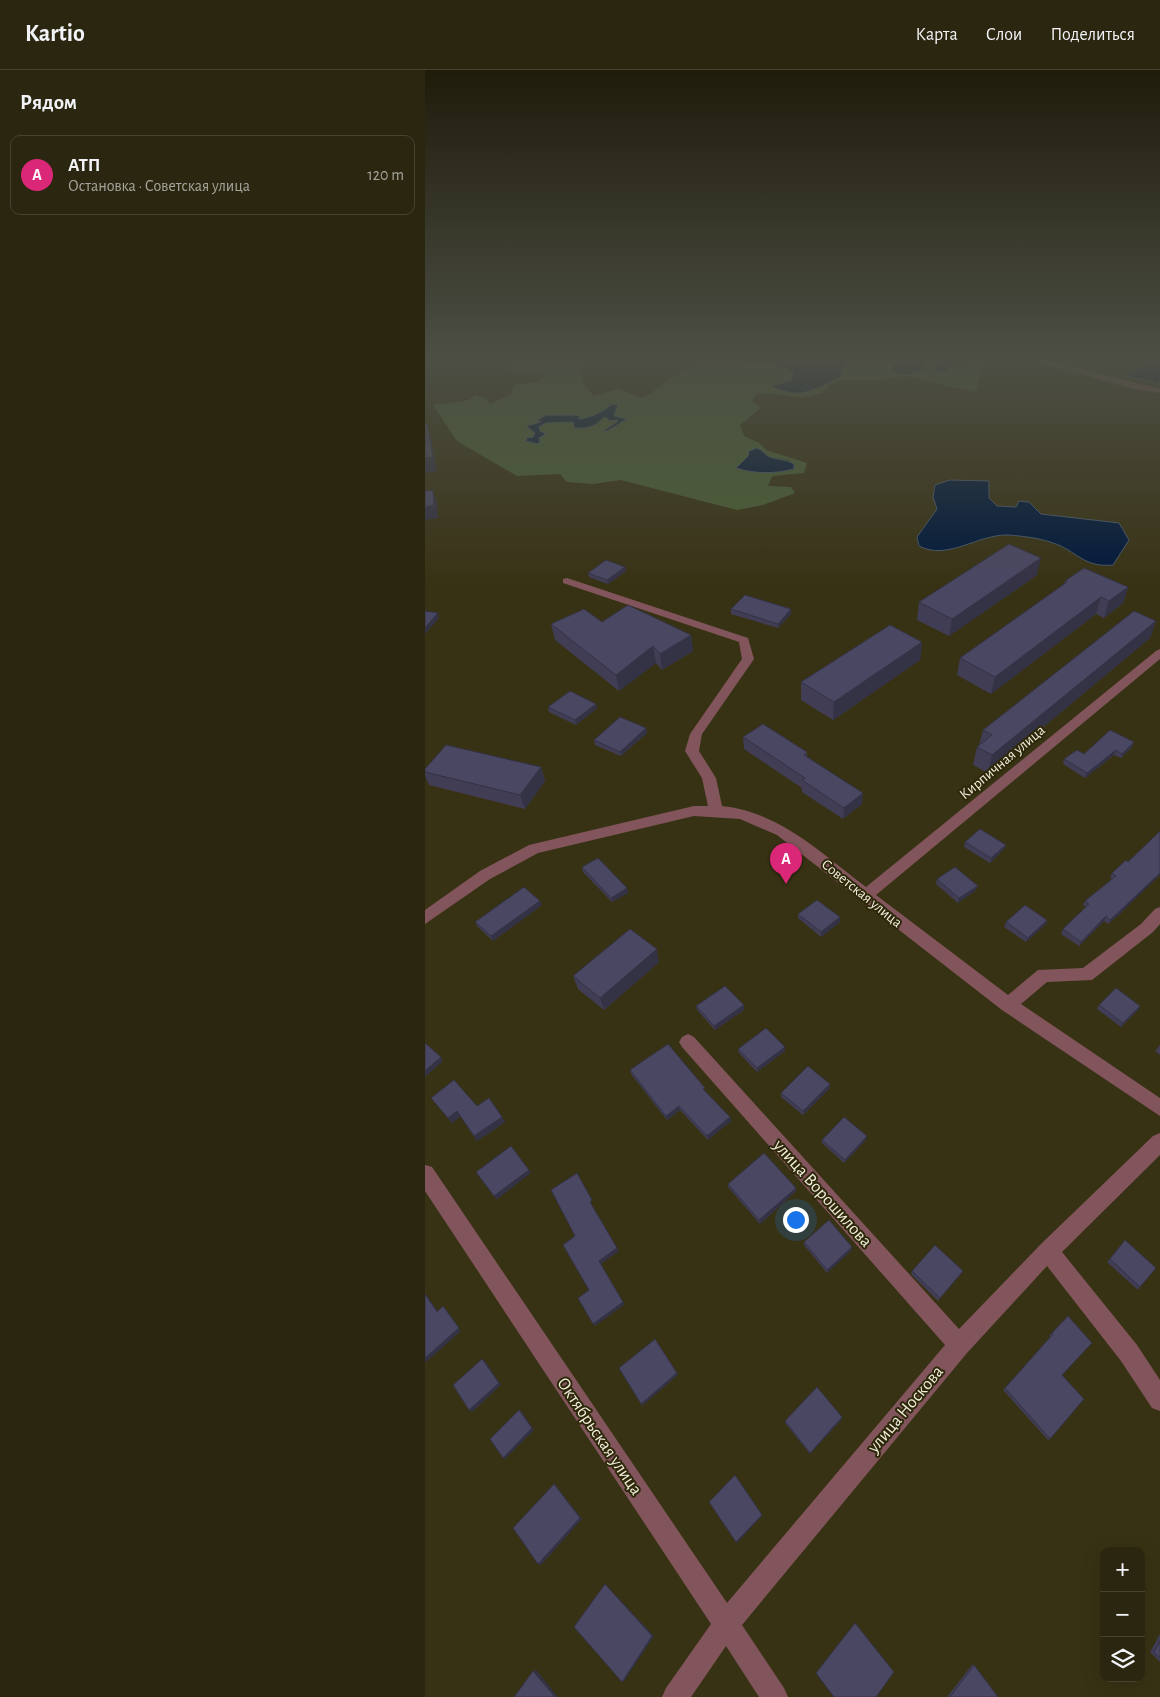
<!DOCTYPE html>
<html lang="ru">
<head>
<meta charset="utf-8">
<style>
  body { margin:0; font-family:"Alegreya Sans",sans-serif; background:#322e18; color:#f1f3f6 }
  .controls { position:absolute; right:15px; bottom:15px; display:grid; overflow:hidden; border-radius:10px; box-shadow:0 5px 20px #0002 }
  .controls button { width:45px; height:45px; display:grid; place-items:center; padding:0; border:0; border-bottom:1px solid #46432f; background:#2a260f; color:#f1f3f6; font:25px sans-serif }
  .you { position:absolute; left:370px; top:1149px; width:18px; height:18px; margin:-12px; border:4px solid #fff; border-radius:50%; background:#1a73e8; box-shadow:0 0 0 8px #1a73e833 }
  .badge { display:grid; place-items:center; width:32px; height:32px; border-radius:50%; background:#db2777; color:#fff; font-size:16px; font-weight:700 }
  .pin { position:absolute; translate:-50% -41px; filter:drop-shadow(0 1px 2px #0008) }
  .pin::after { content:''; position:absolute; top:26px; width:18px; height:15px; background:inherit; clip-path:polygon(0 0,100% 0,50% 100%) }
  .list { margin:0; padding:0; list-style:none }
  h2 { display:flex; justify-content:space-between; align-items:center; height:65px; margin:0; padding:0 20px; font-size:21px }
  h2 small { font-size:16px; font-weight:400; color:#a5a59e }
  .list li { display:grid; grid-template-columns:32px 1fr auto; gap:15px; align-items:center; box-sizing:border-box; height:80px; margin:0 10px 10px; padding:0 10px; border:1px solid #46432f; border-radius:10px }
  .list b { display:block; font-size:19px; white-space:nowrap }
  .list p { margin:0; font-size:16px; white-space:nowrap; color:#a5a59e }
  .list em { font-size:16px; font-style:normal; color:#a5a59e }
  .icon { flex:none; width:28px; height:28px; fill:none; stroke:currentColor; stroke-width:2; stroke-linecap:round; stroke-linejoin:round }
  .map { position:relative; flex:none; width:735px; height:1627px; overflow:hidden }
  header { display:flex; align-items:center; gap:30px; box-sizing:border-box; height:70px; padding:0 25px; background:#2a260f; border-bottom:1px solid #46432f }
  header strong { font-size:24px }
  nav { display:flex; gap:28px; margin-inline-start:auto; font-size:18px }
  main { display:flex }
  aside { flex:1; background:#2a260f }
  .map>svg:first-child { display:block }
</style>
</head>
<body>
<header>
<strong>Kartio</strong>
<nav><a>Карта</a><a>Слои</a><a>Поделиться</a></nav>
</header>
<main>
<aside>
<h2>Рядом<small></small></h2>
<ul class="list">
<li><span class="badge">A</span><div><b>АТП</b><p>Остановка · Советская улица</p></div><em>120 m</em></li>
</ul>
</aside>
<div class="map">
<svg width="735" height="1627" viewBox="0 0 735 1627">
  <rect width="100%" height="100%" fill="#383214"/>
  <path fill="#4a6033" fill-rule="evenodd" d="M88 288H159L166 293 154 300 160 316 168 326 193 319 218 328C230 322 234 316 244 310 271 293 297 288 328 288L318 291 322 295C342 292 353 290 368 303L367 310 347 316 394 319 402 313 416 307 418 293 434 292 432 288H465L473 292 508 288 512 302 522 301 523 296 532 295 535 288 556 289 555 307 550 322 482 306 450 310H417L404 315 397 323 376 328 353 324H332L327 331 336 338 315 355 319 366 336 374 341 380 382 393 379 403 347 406 343 416 366 417 370 423 338 435 312 440 196 410 168 414 142 412 135 404 92 406 32 371 8 335 44 330 50 325 60 328 65 334 85 325 90 315 115 312 120 303 116 300 85 303ZM183 337 189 346 201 349 182 361H178L192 351V349L180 347 171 355 159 359 148 352 121 353 114 357V368L108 367 110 363 105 360 104 354H112L121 345H150L154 349C164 348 177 345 183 337ZM337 382 345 387 364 390 368 399C349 404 330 404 312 398L323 386Z"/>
  <g fill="#00183b" stroke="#48586b">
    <path d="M328 288C342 288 354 291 368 291L370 288H432L434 292 418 293 422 297 417 301 416 307C388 318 378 332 346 316L367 310 368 303C354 290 340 292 322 295L317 291Z"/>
    <path d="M465 288H497L500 299 483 305 468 303 466 298 472 292Z"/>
    <path d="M508 288H535L533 291 545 296 543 298 532 295 523 296 522 301 512 302Z"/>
    <path d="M709 288H735V313L699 306 717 295 714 289Z"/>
    <path d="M187 334 193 335 189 346 202 349 182 361H178L192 352V350L185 351 180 347C169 355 168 359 149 358L148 352 121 353 114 357 115 361 121 364 114 368 115 372 112 374 101 371 102 368 108 367 110 363 101 356 116 352 112 350 121 345H150L155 346 154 349C168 347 177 342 187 334Z"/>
    <path d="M331 378C338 379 338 384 345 387 353 390 361 389 369 394V399C349 404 330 404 311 398L323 386 324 381Z"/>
    <path d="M525 410 564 411V428L572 436 591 437 594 431 604 432 616 444 694 453 704 470 688 495C658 498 651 480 628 473 615 468 597 466 583 465 553 464 523 491 494 476L492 467 512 439 508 427 510 415Z"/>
  </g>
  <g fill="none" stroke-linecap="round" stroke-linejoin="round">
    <g fill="#82555c" fill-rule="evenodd">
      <path d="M599 288H612L735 319V323L709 319Z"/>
      <path d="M142 508 323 568 329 589 277 664 274 681 291 708 297 736C355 742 397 784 441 817L731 581 735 579V589L451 825 583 925 613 900 658 898 716 854 730 839 735 837V854L728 862 667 910 622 912 596 934 735 1028V1046L577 940 352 765 315 749 269 746 113 783 65 809 0 854V840L55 801 104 775 269 736H283L277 708 260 681 265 664 317 589 314 572 138 513V509Z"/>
      <path d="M263 964 269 967 534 1259 616 1174 728 1066 735 1063V1085L637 1182 712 1275 735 1310V1341L727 1338 696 1291 622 1196 542 1283 317 1555 359 1618 363 1627H334L301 1576 266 1627H237L241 1618 286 1554 0 1121V1095L7 1097 302 1533 520 1275 257 977 254 972 257 967Z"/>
    </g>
  </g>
  <g fill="#403d55">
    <path d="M200 497 201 501 183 514 164 507 163 503Z"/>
    <path d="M612 505 524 566 492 550 494 532Z"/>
    <path d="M640 511 703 517 698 533 679 548 671 544 566 624 532 605 535 588 639 514Z"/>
    <path d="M306 539 366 544 353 558 306 544Z"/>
    <path d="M731 551 725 568 563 703 548 695 552 677 554 675 558 660Z"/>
    <path d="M177 552 266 565 268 581 237 600 231 593 194 621 130 570 126 554Z"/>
    <path d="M497 572 495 590 408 650 376 630V612Z"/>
    <path d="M171 634 172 638 151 655 124 642 123 637Z"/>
    <path d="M221 658 222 663 196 686 170 675 169 670Z"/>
    <path d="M318 667 382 682V686L437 734 418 749 377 722V718L319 679Z"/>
    <path d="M709 672 707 677 696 688 689 685 660 708 638 694 639 689Z"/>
    <path d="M116 697 120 711 100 739 4 715 0 706V699Z"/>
    <path d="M540 772 579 779 565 793 539 777Z"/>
    <path d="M703 792 697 842 683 854 679 851 654 876 636 864 638 859 661 837 658 835 660 831 687 809 685 808 687 803Z"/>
    <path d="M157 797 202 818 203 823 187 832 158 802Z"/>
    <path d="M512 809 551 820 533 833 511 814Z"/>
    <path d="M117 835 68 871 52 856 50 852Z"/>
    <path d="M373 844 415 847V852L396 867 373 848Z"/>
    <path d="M622 850 621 854 601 872 579 857 581 852Z"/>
    <path d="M234 892 179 940 153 919 148 906Z"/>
    <path d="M674 935 713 940 696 957 672 939Z"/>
    <path d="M271 936 319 940 290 960 272 940Z"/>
    <path d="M735 975V985L730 981Z"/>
    <path d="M360 977V981L332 1002 314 983 313 979Z"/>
    <path d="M205 1000 305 1047 306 1051 283 1070 255 1040 242 1050 206 1004Z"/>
    <path d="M405 1014V1018L378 1045 356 1027V1023Z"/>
    <path d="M6 1028 77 1047 80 1052 52 1071 36 1046 27 1053 10 1033Z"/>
    <path d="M397 1070H441L419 1093 397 1073Z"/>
    <path d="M303 1114 371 1121 335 1154 303 1117Z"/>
    <path d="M700 1170 715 1217 713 1220 682 1192Z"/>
    <path d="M379 1172 427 1180 402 1203 379 1175Z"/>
    <path d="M487 1201H538L536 1203 513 1231 486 1204Z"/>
    <path d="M643 1246 625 1369 623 1370 578 1320 626 1267 624 1266Z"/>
    <path d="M417 1347V1349L385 1384 360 1353V1351Z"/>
    <path d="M735 1564V1592L725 1582Z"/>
    <path d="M547 1595H549L573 1627H522Z"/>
  </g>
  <g fill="#343245">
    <path d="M2 354 6 368 12 401 0 403Z"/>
    <path d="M8 420 12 433 13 448 0 450V437Z"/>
    <path d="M616 488 612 505 524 566 527 549Z"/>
    <path d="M200 497 201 501 183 514 182 510Z"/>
    <path d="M703 517 698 533 679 548 684 531Z"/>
    <path d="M676 527 671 544 566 624 570 607Z"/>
    <path d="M366 539V544L353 558V554Z"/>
    <path d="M13 543 14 548 0 564V558Z"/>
    <path d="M731 551 725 568 563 703 567 685Z"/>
    <path d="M266 565 268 581 237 600 235 584Z"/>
    <path d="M497 572 495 590 408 650 409 632Z"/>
    <path d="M228 576 231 593 194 621 191 605Z"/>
    <path d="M171 634 172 638 151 655 150 650Z"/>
    <path d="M221 658 222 663 196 686 195 682Z"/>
    <path d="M709 672 707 677 696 688 697 684Z"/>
    <path d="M691 680 689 685 660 708 662 703Z"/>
    <path d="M116 697 120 711 100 739 95 725Z"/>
    <path d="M438 723 437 734 418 749 419 738Z"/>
    <path d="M581 775 579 779 565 793 566 788Z"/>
    <path d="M735 803V805L697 842 683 854 685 850Z"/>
    <path d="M553 816 551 820 533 833 534 828Z"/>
    <path d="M202 818 203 823 187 832 186 828Z"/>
    <path d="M115 831 117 835 68 871 66 866Z"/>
    <path d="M681 846 679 851 654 876 656 872Z"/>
    <path d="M415 847V852L396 867V862Z"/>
    <path d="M622 850 621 854 601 872 603 868Z"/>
    <path d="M232 879 234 892 179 940 175 928Z"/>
    <path d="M319 935V940L290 960 289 956Z"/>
    <path d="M715 936 713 940 696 957 698 953Z"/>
    <path d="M360 977V981L332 1002V998Z"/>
    <path d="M16 987 18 991 0 1007V1001Z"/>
    <path d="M405 1014V1018L378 1045V1041Z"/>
    <path d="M254 1036 255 1040 242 1050 241 1046Z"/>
    <path d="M32 1041 36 1046 27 1053 23 1048Z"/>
    <path d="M77 1047 80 1052 52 1071 49 1066Z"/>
    <path d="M305 1047 306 1051 283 1070 282 1066Z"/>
    <path d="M442 1066 441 1070 419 1093 420 1090Z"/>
    <path d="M104 1100 106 1103 71 1130 69 1126Z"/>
    <path d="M371 1118V1121L335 1154 334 1150Z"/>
    <path d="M427 1177V1180L402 1203V1200Z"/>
    <path d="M192 1178 194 1181 176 1194 174 1191Z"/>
    <path d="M0 1223 15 1244 12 1242 0 1224Z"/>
    <path d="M198 1232 200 1234 170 1256 168 1254Z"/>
    <path d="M18 1236 20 1239 36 1261 1 1292 0 1291V1288Z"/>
    <path d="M57 1289 60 1291 76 1315 47 1342 44 1340Z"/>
    <path d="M252 1303 253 1305 217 1336 216 1334Z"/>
    <path d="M94 1340 97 1342 109 1360 80 1389 78 1388Z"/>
    <path d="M417 1347V1349L385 1384V1383Z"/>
    <path d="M129 1414 131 1416 157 1449 116 1495 113 1494Z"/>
    <path d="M337 1445V1446L312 1473 311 1472Z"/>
    <path d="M180 1514 181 1515 229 1566 199 1611 197 1612Z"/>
    <path d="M111 1600 133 1627H130L108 1601Z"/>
  </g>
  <g fill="#4a4763" stroke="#343245">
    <path d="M0 354H2L8 387 0 388Z"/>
    <path d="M8 420 9 435 0 437V421Z"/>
    <path d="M584 474 616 488 527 549 494 532Z"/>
    <path d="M181 490 200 497 182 510 163 503Z"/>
    <path d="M659 498 703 517 684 531 676 527 570 607 535 588 642 512 640 511Z"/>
    <path d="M320 525 366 539 353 554 306 539Z"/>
    <path d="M203 535 266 565 235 584 228 576 191 605 126 554 159 539 177 552Z"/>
    <path d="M0 541 13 543 0 558Z"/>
    <path d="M709 541 731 551 567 685 552 677 567 665 558 660Z"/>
    <path d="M465 555 497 572 409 632 376 612Z"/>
    <path d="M145 621 171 634 150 650 123 637Z"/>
    <path d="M195 647 221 658 195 682 169 670Z"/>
    <path d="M338 654 382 682 379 685 438 723 419 738 377 710 380 708 318 667Z"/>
    <path d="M685 660 709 672 697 684 691 680 662 703 639 689 652 680 659 684Z"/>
    <path d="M21 675 116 697 95 725 0 702V699Z"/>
    <path d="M555 759 581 775 566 788 540 772Z"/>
    <path d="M735 761V803L699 837 685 850 681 846 656 872 638 859 664 834 660 831 691 806 687 803 701 790 703 792Z"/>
    <path d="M173 788 202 818 186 828 157 797Z"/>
    <path d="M530 797 553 816 534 828 512 809Z"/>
    <path d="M99 817 115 831 66 866 50 852Z"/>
    <path d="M392 830 415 847 396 862 373 844Z"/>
    <path d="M600 835 622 850 603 868 581 852Z"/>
    <path d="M205 859 232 879 175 928 148 906Z"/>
    <path d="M300 916 319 935 289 956 271 936Z"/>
    <path d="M691 918 715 936 698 953 674 935Z"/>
    <path d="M341 958 360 977 332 998 313 979Z"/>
    <path d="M0 973 16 987 0 1001Z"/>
    <path d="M243 974 280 1018 278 1019 305 1047 282 1066 254 1036 241 1046 205 1000Z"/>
    <path d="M383 996 405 1014 378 1041 356 1023Z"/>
    <path d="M29 1010 52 1036 64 1028 77 1047 49 1066 32 1041 23 1048 6 1028Z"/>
    <path d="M419 1047 442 1066 420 1090 397 1070Z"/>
    <path d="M86 1076 104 1100 69 1126 51 1102Z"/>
    <path d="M339 1083 371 1118 334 1150 303 1114Z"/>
    <path d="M152 1103 167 1130 165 1132 192 1178 174 1191 198 1232 168 1254 153 1228 164 1220 138 1175 150 1166 126 1120Z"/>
    <path d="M404 1150 427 1177 402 1200 379 1172Z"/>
    <path d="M700 1170 731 1198 715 1217 685 1189Z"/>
    <path d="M510 1175 538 1201 515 1228 487 1201Z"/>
    <path d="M0 1224 12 1242 18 1236 34 1258 0 1288Z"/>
    <path d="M643 1246 667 1273 637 1305 659 1329 625 1369 580 1318 628 1264 627 1263Z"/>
    <path d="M230 1269 252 1303 216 1334 194 1298Z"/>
    <path d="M57 1289 74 1313 44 1340 28 1315Z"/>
    <path d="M392 1317 417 1347 385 1383 360 1351Z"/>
    <path d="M94 1340 107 1358 78 1388 65 1369Z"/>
    <path d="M310 1405 337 1445 311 1472 284 1432Z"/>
    <path d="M129 1414 155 1448 113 1494 88 1458Z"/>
    <path d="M180 1514 227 1566 197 1612 149 1557Z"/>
    <path d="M430 1553 469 1602 451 1627H409L391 1603Z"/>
    <path d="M735 1571V1588L729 1582Z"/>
    <path d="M549 1595 573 1627H525Z"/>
    <path d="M108 1601 130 1627H89Z"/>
  </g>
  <linearGradient id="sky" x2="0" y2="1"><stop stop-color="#1f1c0b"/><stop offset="0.56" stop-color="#4d4f45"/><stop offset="1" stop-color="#4d4f45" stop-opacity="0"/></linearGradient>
  <rect width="735" height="516" fill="url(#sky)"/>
  <g text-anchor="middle" stroke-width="4" stroke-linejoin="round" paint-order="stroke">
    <g font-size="15" fill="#f0eddc" stroke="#2e280a">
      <text transform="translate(577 692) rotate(-40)" y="5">Кирпичная улица</text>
      <text transform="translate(437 823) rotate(39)" y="5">Советская улица</text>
    </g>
    <g font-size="18" fill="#f0eddc" stroke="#2e280a">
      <text transform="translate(398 1123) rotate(48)" y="6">улица Ворошилова</text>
      <text transform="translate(480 1339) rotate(-50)" y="6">улица Носкова</text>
      <text transform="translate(175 1366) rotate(56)" y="6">Октябрьская улица</text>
    </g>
  </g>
</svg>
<div class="controls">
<button>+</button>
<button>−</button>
<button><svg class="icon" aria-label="layers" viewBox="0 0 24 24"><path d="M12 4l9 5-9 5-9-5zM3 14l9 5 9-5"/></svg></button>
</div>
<div class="you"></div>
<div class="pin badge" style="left:361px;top:814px">A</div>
</div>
</main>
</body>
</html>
